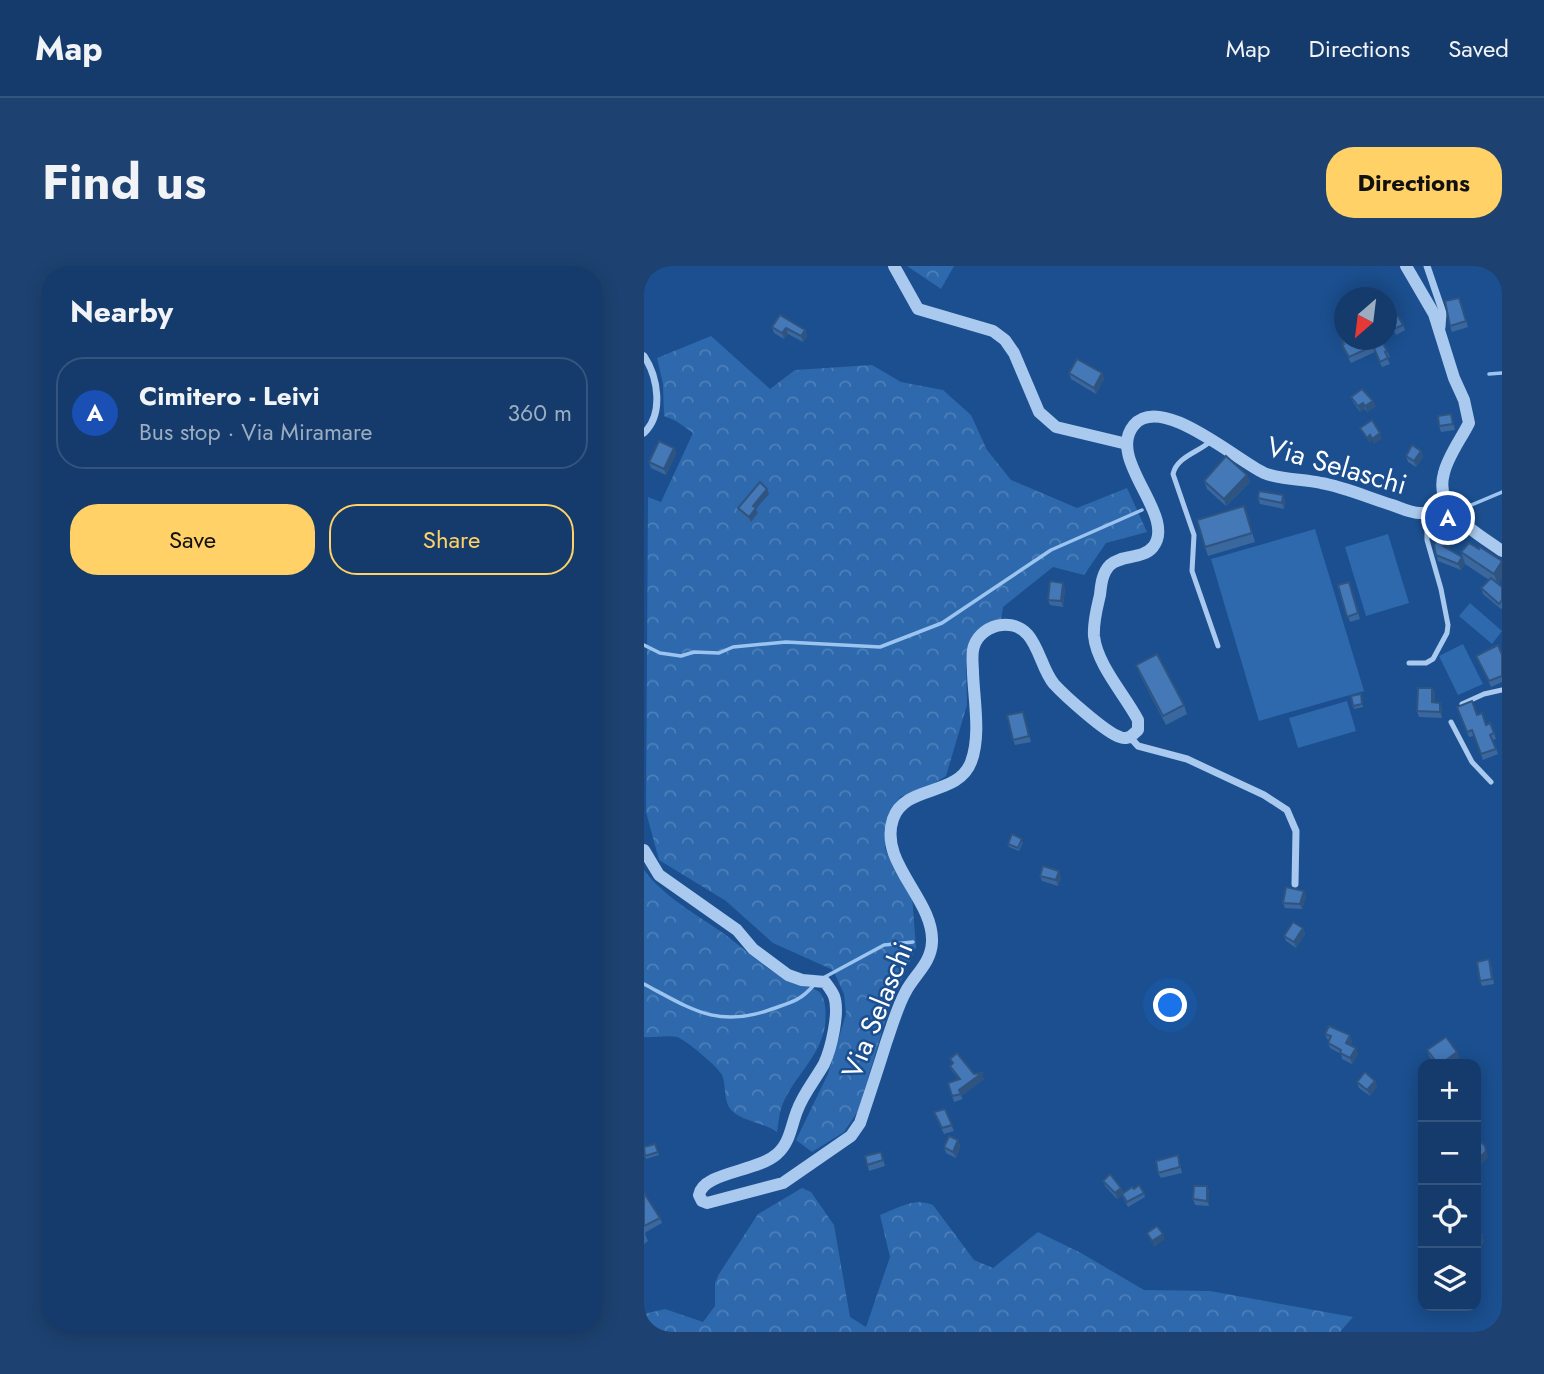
<!DOCTYPE html>
<html lang="en">
<head>
<meta charset="utf-8">
<style>
  body { margin:0; font-family:Jost,sans-serif; background:#1d4271; color:#f1f3f6 }
  .controls { position:absolute; right:21px; bottom:21px; display:grid; overflow:hidden; border-radius:14px; box-shadow:0 4px 18px #0003 }
  .controls button { width:63px; height:63px; display:grid; place-items:center; padding:0; border:0; border-bottom:2px solid #33557e; background:#143b6b; color:#f1f3f6; font:35px sans-serif }
  .compass { position:absolute; left:690px; top:21px; width:63px; height:63px; border-radius:50%; background:#143b6b; box-shadow:0 4px 18px #0003; rotate:208deg }
  .you { position:absolute; left:527px; top:740px; width:24px; height:24px; margin:-18px; border:5px solid #fff; border-radius:50%; background:#1a73e8; box-shadow:0 0 0 10px #1a73e833 }
  .badge { display:grid; place-items:center; width:46px; height:46px; border-radius:50%; background:#ffd166; color:#fff; font-size:23px; font-weight:700 }
  .pin { position:absolute; translate:-50% -50%; border:4px solid #fff; box-shadow:0 2px 7px #0006 }
  .list { margin:0; padding:0; list-style:none }
  h2 { display:flex; justify-content:space-between; align-items:center; height:91px; margin:0; padding:0 28px; font-size:30px }
  h2 small { font-size:23px; font-weight:400; color:#9dadc1 }
  .list li { display:grid; grid-template-columns:46px 1fr auto; gap:21px; align-items:center; box-sizing:border-box; height:112px; margin:0 14px 14px; padding:0 14px; border:2px solid #33557e; border-radius:28px }
  .list b { display:block; font-size:26px; white-space:nowrap }
  .list p { margin:0; font-size:23px; white-space:nowrap; color:#9dadc1 }
  .list em { font-size:23px; font-style:normal; color:#9dadc1 }
  .actions { display:flex; gap:14px; padding:21px 28px }
  .actions a { flex:1; padding:16px 0; border:2px solid #ffd166; border-radius:28px; text-align:center; font-size:24px; color:#ffd166 }
  .actions .main { background:#ffd166; color:#111 }
  .icon { flex:none; width:38px; height:38px; fill:none; stroke:currentColor; stroke-width:2; stroke-linecap:round; stroke-linejoin:round }
  .map { position:relative; flex:none; width:858px; height:1066px; overflow:hidden; border-radius:28px }
  header { display:flex; align-items:center; gap:42px; box-sizing:border-box; height:98px; padding:0 35px; background:#143b6b; border-bottom:2px solid #33557e }
  header strong { font-size:33px }
  nav { display:flex; gap:38px; margin-inline-start:auto; font-size:24px }
  .intro { display:flex; align-items:center; justify-content:space-between; box-sizing:border-box; height:168px; padding:0 42px }
  h1 { margin:0; font-size:49px }
  .button { padding:18px 32px; border-radius:28px; background:#ffd166; color:#111; font-size:24px; font-weight:700 }
  main { display:flex; gap:42px; padding:0 42px }
  aside { flex:1; background:#143b6b; border-radius:28px; box-shadow:0 4px 18px #0003 }
  .map>svg:first-child { display:block }
</style>
</head>
<body>
<header>
<strong>Map</strong>
<nav><a>Map</a><a>Directions</a><a>Saved</a></nav>
</header>
<div class="intro"><h1>Find us</h1><a class="button">Directions</a></div>
<main>
<aside>
<h2>Nearby<small></small></h2>
<ul class="list">
<li><span class="badge" style="background:#1a4fb4">A</span><div><b>Cimitero - Leivi</b><p>Bus stop · Via Miramare</p></div><em>360 m</em></li>
</ul>
<div class="actions"><a class="main">Save</a><a>Share</a></div>
</aside>
<div class="map">
<svg width="858" height="1066" viewBox="0 0 858 1066">
  <defs>
    <pattern id="forest-crowns" width="20" height="18" patternUnits="userSpaceOnUse" patternTransform="scale(1.75)"><rect width="20" height="18" fill="#2e69ad"/><path d="M2 6a3 3 0 1 1 6 0M12 15a3 3 0 1 1 6 0" fill="none" stroke="#4d80b9"/></pattern>
  </defs>
  <rect width="100%" height="100%" fill="#1b4f8f"/>
  <g fill="#2e69ad">
    <path d="M671 263 720 425 615 455 567 293Z"/>
    <path d="M744 268 765 337 722 350 701 281Z"/>
    <path d="M826 337 858 365 848 378 815 350Z"/>
    <path d="M819 378 839 418 814 429 795 390Z"/>
    <path d="M703 435 712 465 654 482 645 452Z"/>
  </g>
  <g fill="url(#forest-crowns)">
    <path d="M263 0H310L297 23Z"/>
    <path d="M67 70 126 123 151 104 228 99 257 116 299 124 327 149 343 184 367 214 433 242 483 222 503 266 462 277 440 309 409 301 359 341 357 354 322 389 323 439 302 510 287 519 256 531 243 555 241 582 250 604 268 629 272 681 245 743 214 845 200 866 168 886 152 874 184 808 202 748 200 728 189 704 129 677 82 635 15 594 2 546 4 231 17 236 49 167 32 155 20 150 19 118 13 92Z"/>
    <path d="M0 604C20 631 52 648 79 667 101 683 119 702 144 714 153 719 166 720 174 725 183 731 182 751 181 760 176 790 152 809 140 835 135 844 135 856 133 866 120 856 93 855 85 841 80 833 82 819 78 809 74 801 42 774 33 771 22 769 11 772 0 771Z"/>
    <path d="M158 922 167 926 190 959 206 1051 222 1061 246 991 236 949C254 942 270 931 289 939L330 994 349 1002 394 966 437 987 500 1024 566 1025 709 1051 696 1066H0V1048L21 1043 59 1056 71 1040V1017L75 1008 114 948Z"/>
  </g>
  <g fill="none" stroke-linecap="round" stroke-linejoin="round">
    <g stroke="#9cc4f0" stroke-width="3.5">
      <path d="M845 108 858 107"/>
      <path d="M813 245 858 226"/>
      <path d="M0 379 16 387 37 390 50 386 75 387 89 381 142 376 236 381 298 357 407 284 498 244"/>
      <path d="M179 712 240 679 269 676"/>
      <path d="M0 718C47 743 74 763 128 743 148 736 156 735 170 719"/>
    </g>
    <g stroke="#a9c9ee" stroke-width="5">
      <path d="M568 174C556 186 533 190 529 208L550 269 548 305 574 380"/>
      <path d="M765 397H782L789 393 803 367 804 359 797 323 783 274V266L791 247"/>
      <path d="M818 438 840 428 858 424"/>
      <path d="M807 456 828 496 847 516"/>
    </g>
    <g stroke="#a9c9ee" stroke-width="7">
      <path d="M783 0 799 47 798 61"/>
      <path d="M0 90C14 111 20 148 0 167"/>
      <path d="M486 471 494 480 543 493 620 529 643 544 652 565 651 618"/>
    </g>
    <g stroke="#a9c9ee" stroke-width="12">
      <path d="M250 0 274 43 349 65 361 74 370 87 395 146 412 161 483 178"/>
      <path d="M762 0 790 48 810 112 820 134 825 157C817 173 804 190 800 207 789 245 832 266 858 285"/>
      <path d="M0 584 15 609 93 664 109 683 144 709 158 714 181 716C184 720 188 725 190 730 196 746 187 783 180 798 171 814 159 828 153 845 147 860 146 877 133 888 113 906 59 906 55 929L58 935 63 937 139 917 207 870 216 857C225 830 234 803 242 777 248 760 253 742 261 727 270 709 287 698 288 676 290 633 234 597 249 553 261 518 314 531 327 496 337 470 330 434 329 407 329 398 327 389 330 380 334 368 346 360 358 359 394 356 393 398 410 418 420 429 462 467 476 471 480 473 481 472 486 471L494 464V454C481 429 453 399 450 370 449 356 453 342 456 329 457 319 458 307 466 299 478 288 498 294 509 281 534 250 461 193 490 159 517 127 592 194 620 207 637 214 659 213 677 217 701 221 725 232 748 239 757 242 768 248 778 247 788 247 795 242 803 238"/>
    </g>
  </g>
  <g fill="#3a679d">
    <path d="M815 32 824 61 808 66 806 60Z"/>
    <path d="M745 53 759 59 761 64 752 69Z"/>
    <path d="M128 61 161 64 163 70 159 76 144 68 140 73 130 67Z"/>
    <path d="M697 72 737 74 746 91 743 92 746 98 738 101 731 86 707 97 700 84Z"/>
    <path d="M425 107H458L460 113 452 128 427 113Z"/>
    <path d="M707 131 732 140 723 146 721 143 716 146 709 136Z"/>
    <path d="M807 148 811 164 797 166 795 160Z"/>
    <path d="M30 182 32 187 22 209 7 202 5 196Z"/>
    <path d="M777 185 779 191 772 201 764 196 762 190Z"/>
    <path d="M603 209 606 216 582 240 563 223 560 215Z"/>
    <path d="M123 223 125 228 112 243 114 247 107 256 95 246 94 242Z"/>
    <path d="M639 229 641 235 640 243 616 238 614 232Z"/>
    <path d="M600 240 611 276 564 290 561 281Z"/>
    <path d="M812 266 814 271 804 282 818 291 821 297 817 304 794 295 790 279 791 276 788 273 786 268Z"/>
    <path d="M817 286 858 295 855 318 858 321V342L857 343 839 328 837 322 845 314 821 298Z"/>
    <path d="M705 316 716 353 706 356 694 319Z"/>
    <path d="M421 322 419 341 406 339 404 334Z"/>
    <path d="M858 389V416L847 421 832 390Z"/>
    <path d="M492 399 540 439 543 448 522 459 495 407Z"/>
    <path d="M788 422 791 428 790 436 796 437 798 442V452L775 451 773 445Z"/>
    <path d="M717 428 719 441 710 443 709 440Z"/>
    <path d="M813 441 833 449 850 467 852 473 849 474 854 488 839 494 830 470 825 471Z"/>
    <path d="M379 446 387 476 371 479 369 474Z"/>
    <path d="M379 576 375 585 365 581 364 578Z"/>
    <path d="M396 610 417 611 414 620 398 615Z"/>
    <path d="M662 630 658 643 641 642 639 637Z"/>
    <path d="M659 662 661 668 652 682 642 675 640 670Z"/>
    <path d="M847 699 850 718 838 720 836 715Z"/>
    <path d="M681 768 708 775 706 779 714 788 708 798 698 793 697 788 686 782 684 777 685 774 683 773Z"/>
    <path d="M783 784 813 786 815 792 806 798H792L785 790Z"/>
    <path d="M306 793 340 813 317 830 319 833 310 836 304 817 315 813 308 805 306 800 308 798Z"/>
    <path d="M713 816 733 820 726 830 715 822Z"/>
    <path d="M301 843 310 865 300 868 292 852Z"/>
    <path d="M314 874 316 880 312 892 302 887 300 881Z"/>
    <path d="M11 878 15 889 2 893 0 888Z"/>
    <path d="M237 886 241 900 225 905 221 890Z"/>
    <path d="M534 889 538 907 517 912 514 907Z"/>
    <path d="M459 915 477 922 479 927 490 923 500 927 501 931 484 941 478 929 473 933 461 920Z"/>
    <path d="M563 920 565 926V940L551 939 549 933Z"/>
    <path d="M0 927 16 952 18 957 2 966 1 968 4 975 0 978Z"/>
  </g>
  <g fill="#305480">
    <path d="M142 62 144 68 140 73 138 67Z"/>
    <path d="M161 64 163 70 159 76 157 70Z"/>
    <path d="M458 107 460 113 452 128 450 122Z"/>
    <path d="M729 135 732 140 723 146 721 140Z"/>
    <path d="M719 137 721 143 716 146 714 140Z"/>
    <path d="M736 167 738 173 730 178 728 173Z"/>
    <path d="M726 169 728 175 725 177 723 172Z"/>
    <path d="M30 182 32 187 22 209 20 203Z"/>
    <path d="M777 185 779 191 772 201 770 195Z"/>
    <path d="M603 209 606 216 582 240 580 233Z"/>
    <path d="M123 223 125 228 112 243 114 247 107 256 105 251 109 240Z"/>
    <path d="M639 229 641 235 640 243 638 237Z"/>
    <path d="M812 266 814 271 801 285 799 280Z"/>
    <path d="M818 291 821 297 817 304 814 298Z"/>
    <path d="M858 296V313L854 319 850 308Z"/>
    <path d="M419 317 421 322 419 341 417 335Z"/>
    <path d="M788 422 791 428 790 442 788 436Z"/>
    <path d="M796 437 798 442V452L796 446Z"/>
    <path d="M415 605 417 611 414 620 412 614Z"/>
    <path d="M660 625 662 630 658 643 656 638Z"/>
    <path d="M659 662 661 668 652 682 650 676Z"/>
    <path d="M706 769 708 775 704 783 702 777Z"/>
    <path d="M712 782 714 788 708 798 706 792Z"/>
    <path d="M813 786 815 792 806 798H797Z"/>
    <path d="M338 807 340 813 317 830 315 824Z"/>
    <path d="M731 815 733 820 726 830 723 824Z"/>
    <path d="M314 874 316 880 312 892 309 886Z"/>
    <path d="M841 880 844 891 832 904V896Z"/>
    <path d="M563 920 565 926V940L563 935Z"/>
    <path d="M477 922 479 928 473 933 471 927Z"/>
    <path d="M836 965 840 975 832 990V981Z"/>
    <path d="M519 968 521 973 510 981 508 975Z"/>
  </g>
  <g fill="#4478b7" stroke="#305480" stroke-width="2">
    <path d="M815 32 822 55 806 60 801 35Z"/>
    <path d="M136 49 161 64 157 70 142 62 138 67 128 61Z"/>
    <path d="M754 50 759 59 750 63 745 53Z"/>
    <path d="M701 71V74H737L743 85 741 86 744 92 736 96 729 80 705 91 698 79 700 78 697 72Z"/>
    <path d="M433 93 458 107 450 122 425 107Z"/>
    <path d="M718 123 729 135 721 140 719 137 714 140 707 131Z"/>
    <path d="M807 148 809 158 795 160 794 150Z"/>
    <path d="M728 154 736 167 728 173 726 169 723 172 716 162Z"/>
    <path d="M15 175 30 182 20 203 5 196Z"/>
    <path d="M768 179 777 185 770 195 762 190Z"/>
    <path d="M582 190 603 209 580 233 560 215Z"/>
    <path d="M116 216 123 223 109 240 112 242 105 251 94 242Z"/>
    <path d="M615 225 639 229 638 237 614 232Z"/>
    <path d="M600 240 608 267 561 281 553 254Z"/>
    <path d="M791 253 812 266 799 280 818 291 814 298 792 289 790 279 793 273 786 268V262Z"/>
    <path d="M825 277 835 283 836 281 858 295 850 308 817 286Z"/>
    <path d="M847 312 858 321V334L855 338 837 322Z"/>
    <path d="M406 315 419 317 417 335 404 334Z"/>
    <path d="M705 316 714 347 703 351 694 319Z"/>
    <path d="M854 379 858 389V410L845 415 832 390Z"/>
    <path d="M513 388 540 439 519 450 492 399Z"/>
    <path d="M774 422H788V436L796 437V446L773 445Z"/>
    <path d="M717 428 718 438 709 440 707 430Z"/>
    <path d="M828 435 833 449 838 447 842 459 846 457 850 467 846 469 852 483 837 488 828 464 823 466 813 441Z"/>
    <path d="M379 446 385 470 369 474 363 449Z"/>
    <path d="M368 568 378 573 374 582 364 578Z"/>
    <path d="M399 600 415 605 412 614 396 610Z"/>
    <path d="M642 621 660 625 656 638 639 637Z"/>
    <path d="M649 656 659 662 650 676 640 670Z"/>
    <path d="M845 693 848 713 836 715 833 696Z"/>
    <path d="M685 760 706 769 702 777 712 782 706 792 696 787 697 784 684 777 687 770 681 768Z"/>
    <path d="M802 771 813 786 797 798H794L783 784Z"/>
    <path d="M313 787 330 808 338 807 315 824 317 828 308 830 304 817 316 813 306 800 309 797 306 793Z"/>
    <path d="M721 806 731 815 723 824 713 816Z"/>
    <path d="M301 843 308 859 298 862 290 846Z"/>
    <path d="M305 870 314 874 309 886 300 881Z"/>
    <path d="M833 872 841 880 842 885 832 896V873Z"/>
    <path d="M11 878 14 886 1 890 0 881Z"/>
    <path d="M237 886 239 894 223 899 221 890Z"/>
    <path d="M534 889 536 901 514 907 512 895Z"/>
    <path d="M466 908 477 922 471 927 459 915Z"/>
    <path d="M495 919 500 927 483 936 478 928 488 921 490 923Z"/>
    <path d="M550 920H563V935L549 933Z"/>
    <path d="M0 927 16 952 0 960Z"/>
    <path d="M513 960 519 968 508 975 503 967Z"/>
    <path d="M832 963 836 965 835 968 838 969 832 981Z"/>
  </g>
  <g text-anchor="middle" stroke-width="5" stroke-linejoin="round" paint-order="stroke">
    <g font-size="28" fill="#fff" stroke="#1b4f8f">
      <text transform="translate(693 199) rotate(16)" y="10">Via Selaschi</text>
      <text transform="translate(233 744) rotate(-68)" y="10">Via Selaschi</text>
    </g>
  </g>
</svg>
<div class="controls">
<button>+</button>
<button>−</button>
<button><svg class="icon" aria-label="locate" viewBox="0 0 24 24"><circle cx="12" cy="12" r="6"/><path d="M12 2v4M12 18v4M2 12h4M18 12h4"/></svg></button>
<button><svg class="icon" aria-label="layers" viewBox="0 0 24 24"><path d="M12 4l9 5-9 5-9-5zM3 14l9 5 9-5"/></svg></button>
</div>
<svg class="compass" viewBox="-18 -18 36 36"><path d="M0-13l5 13h-10z" fill="#e53935"/><path d="M0 13l5-13h-10z" fill="#9dadc1"/></svg>
<div class="you"></div>
<div class="pin badge" style="left:804px;top:252px;background:#1a4fb4">A</div>
</div>
</main>
</body>
</html>
